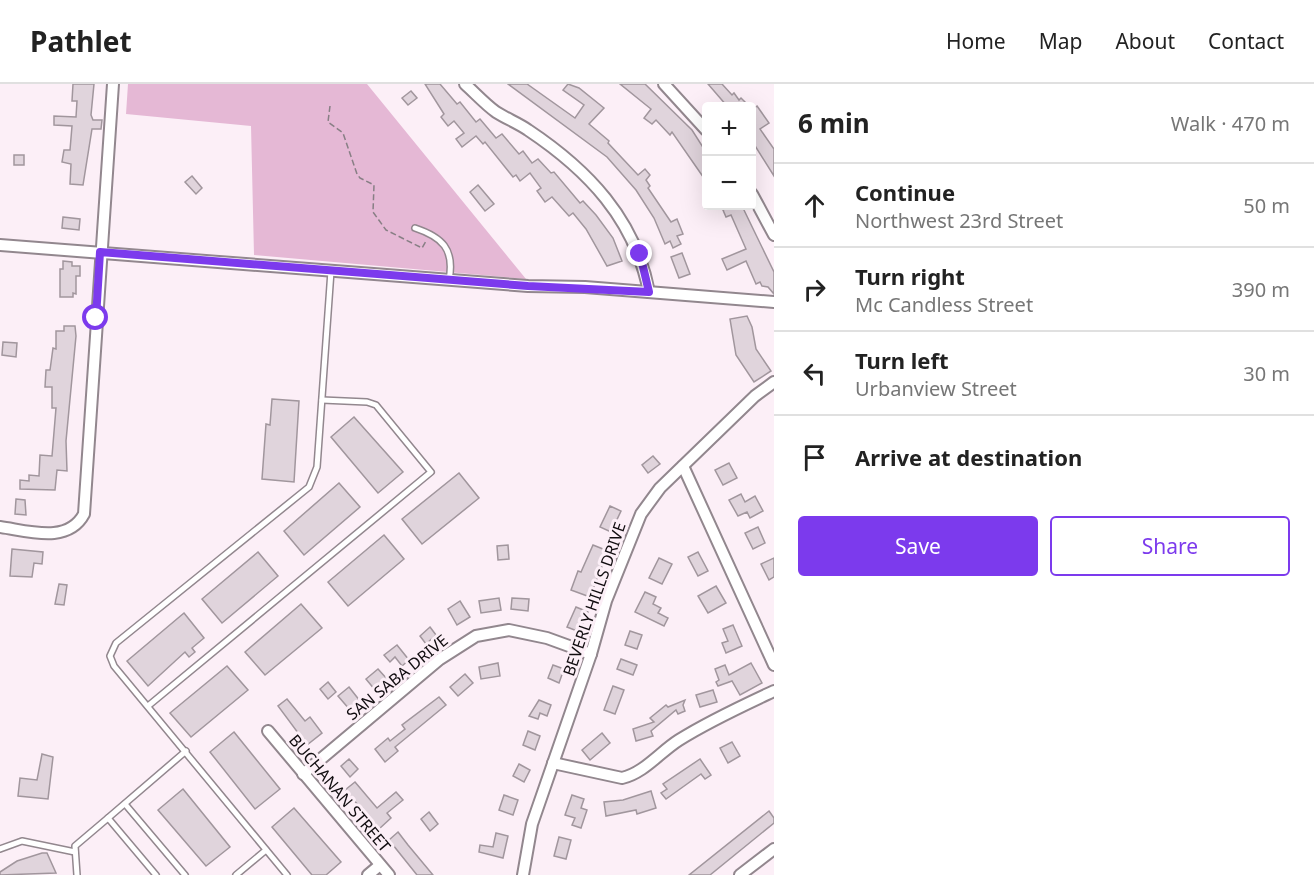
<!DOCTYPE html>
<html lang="en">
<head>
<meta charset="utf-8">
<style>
  body { margin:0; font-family:"Noto Sans",sans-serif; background:#f2f2f2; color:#222 }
  .controls { position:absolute; right:18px; top:18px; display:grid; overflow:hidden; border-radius:6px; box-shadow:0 6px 24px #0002 }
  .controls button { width:54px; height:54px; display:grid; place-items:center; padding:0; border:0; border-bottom:2px solid #e0e0e0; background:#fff; color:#222; font:30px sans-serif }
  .stop { position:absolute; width:18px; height:18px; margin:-14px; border:4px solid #7c3aed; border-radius:50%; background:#fff }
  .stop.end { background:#7c3aed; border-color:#fff; box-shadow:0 2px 6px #0008 }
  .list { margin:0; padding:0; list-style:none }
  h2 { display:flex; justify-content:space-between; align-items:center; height:78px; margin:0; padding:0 24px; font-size:26px }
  h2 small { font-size:20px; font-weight:400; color:#767676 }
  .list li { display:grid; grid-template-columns:39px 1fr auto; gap:18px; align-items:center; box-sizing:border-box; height:84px; padding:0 24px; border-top:2px solid #e0e0e0 }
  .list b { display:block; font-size:22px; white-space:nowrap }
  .list p { margin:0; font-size:20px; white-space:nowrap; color:#767676 }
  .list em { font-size:20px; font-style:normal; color:#767676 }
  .actions { display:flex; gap:12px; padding:18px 24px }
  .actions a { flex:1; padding:14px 0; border:2px solid #7c3aed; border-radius:6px; text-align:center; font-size:21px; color:#7c3aed }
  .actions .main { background:#7c3aed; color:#fff }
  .icon { flex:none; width:33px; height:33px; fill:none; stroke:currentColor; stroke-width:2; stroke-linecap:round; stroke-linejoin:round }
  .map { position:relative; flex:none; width:774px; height:791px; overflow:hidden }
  header { display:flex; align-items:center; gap:36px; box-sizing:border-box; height:84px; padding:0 30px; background:#fff; border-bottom:2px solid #e0e0e0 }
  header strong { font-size:28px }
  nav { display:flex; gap:33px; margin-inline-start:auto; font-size:21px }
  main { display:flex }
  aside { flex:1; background:#fff }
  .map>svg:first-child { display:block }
</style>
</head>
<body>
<header>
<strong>Pathlet</strong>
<nav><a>Home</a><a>Map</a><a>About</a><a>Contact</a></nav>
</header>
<main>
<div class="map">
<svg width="774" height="791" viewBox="0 0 774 791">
  <rect width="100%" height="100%" fill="#fceff7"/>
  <path fill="#e5b8d5" d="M128 0H367L526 195 254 171 251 42 126 30Z"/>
  <g fill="#e0d4dc" stroke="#a1969d" stroke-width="1.5">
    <path d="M73 0H94L91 31 93 36H102L101 45H92L83 101 70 100 71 80 62 78 64 66H70L72 42 54 41V32L76 33 77 17H72Z"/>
    <path d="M425 0H440L457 20 460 18 476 38 480 35 496 54 502 50 519 70 523 67 532 79 538 75 551 89 554 88 580 119 583 117 596 131 613 154 622 177 607 182 586 145 573 129 569 132 552 113 545 118 537 107 541 104 530 89 520 97 516 91 513 93 485 58 483 60 476 52 462 63 456 55 464 49 454 37 448 42 441 33 444 30Z"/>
    <path d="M508 0H527L575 34 584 21 563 6 568 0 579 4 604 24 589 40 609 57 608 59 638 91 645 85 650 91 646 96 650 102 648 104 671 138 677 135 683 150 677 152 681 160 673 164 670 157 665 160 654 134 636 106 607 73Z"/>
    <path d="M620 0H645L692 46 706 68V97L672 48 670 51 656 36 652 40 644 34 651 25Z"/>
    <path d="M708 0H722L732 11 734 9 739 16 741 14 749 22H727Z"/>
    <path d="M411 7 417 14 408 21 402 14Z"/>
    <path d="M757 22 769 39 760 45 774 65V92L752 57V26Z"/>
    <rect x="14" y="71" width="10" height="10"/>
    <path d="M192 92 202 104 196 110 185 98Z"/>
    <path d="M478 101 494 120 485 127 470 108Z"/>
    <path d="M726 122H742L774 188V210L768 203 762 202 760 198 756 200 746 177 727 186 722 175 746 165 731 131 726 133 723 126 727 124Z"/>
    <path d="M63 133 80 135 79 146 62 144Z"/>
    <path d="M682 169 690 190 679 194 671 173Z"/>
    <path d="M63 177 72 178V182H80V192H76V210L73 209V213H60V185H63Z"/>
    <path d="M747 232 752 243 756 265 771 287 754 298 736 271 730 235Z"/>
    <path d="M64 242H75L76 252 66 357 67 387 57 386 55 406 20 405V396L29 397V391L39 392 40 371 52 372 56 324H52V303H45L46 286H50L53 264 56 265V247H64Z"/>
    <path d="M3 258 17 259 16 273 2 271Z"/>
    <path d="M272 315 299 317 294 398 262 395 266 340 270 341Z"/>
    <path d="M354 333 403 388 378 409 331 353Z"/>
    <path d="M653 372 660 380 648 389 642 381Z"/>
    <path d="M729 379 737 394 723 401 715 386Z"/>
    <path d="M459 389 479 414 422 460 402 435Z"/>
    <path d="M339 399 360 423 304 471 284 447Z"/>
    <path d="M741 410 745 418 755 412 763 427 750 434 747 428 738 432 729 416Z"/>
    <path d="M16 415 25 416 26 431 15 430Z"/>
    <path d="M610 422 621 427 611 448 600 443Z"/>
    <path d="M758 443 765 459 753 465 745 449Z"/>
    <path d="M384 451 404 475 348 522 328 498Z"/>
    <path d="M508 461 509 475 498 476 497 462Z"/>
    <path d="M593 461 608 467 590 513 571 506 578 487 581 488Z"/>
    <path d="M12 465 43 468 42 480 34 479 32 493 10 492Z"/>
    <path d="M258 468 278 492 222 539 202 515Z"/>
    <path d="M698 468 708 487 698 492 688 473Z"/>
    <path d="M659 474 672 480 662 500 649 494Z"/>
    <path d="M774 474V493L769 496 761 480Z"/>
    <path d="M59 500 67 501 64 521 55 520Z"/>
    <path d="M716 502 726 519 708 529 698 512Z"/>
    <path d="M645 508 656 513 653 520 661 524 658 529 668 534 664 542 635 528Z"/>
    <path d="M499 514 501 526 481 529 479 517Z"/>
    <path d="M512 514 529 515 528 527 511 525Z"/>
    <path d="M460 517 470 533 457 541 448 525Z"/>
    <path d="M301 520 322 544 265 591 245 568Z"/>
    <path d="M576 523 588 528 580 546 577 547 567 543Z"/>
    <path d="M184 529 204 554 192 564 195 568 189 573 185 568 148 602 127 577Z"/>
    <path d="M733 541 742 562 726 569 722 559 728 557 723 545Z"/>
    <path d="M430 543 436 551 426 560 420 552Z"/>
    <path d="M630 547 642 551 637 565 625 561Z"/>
    <path d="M397 561 409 576 402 582 395 573 390 578 384 571Z"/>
    <path d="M621 575 637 581 633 591 617 585Z"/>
    <path d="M498 579 500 592 481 595 479 583Z"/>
    <path d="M751 579 762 599 740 611 732 597 718 602 716 598 719 596 715 585 725 581 729 591Z"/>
    <path d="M553 581 564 585 559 599 548 594Z"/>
    <path d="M227 582 248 606 191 653 170 629Z"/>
    <path d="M378 585 387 595 375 606 366 595Z"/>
    <path d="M465 590 473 599 458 612 450 603Z"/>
    <path d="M328 598 336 608 328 615 320 605Z"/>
    <path d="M613 602 624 606 615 630 604 626Z"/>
    <path d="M349 603 360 617 350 626 338 612Z"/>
    <path d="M713 606 717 618 700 623 696 611Z"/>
    <path d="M439 613 446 621 395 663 398 667 385 678 375 665 388 654 390 657 405 645 402 641Z"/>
    <path d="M287 615 305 637 310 633 322 649 307 661 278 622Z"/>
    <path d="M539 616 551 621 547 632 540 629 538 635 529 632Z"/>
    <path d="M685 616 683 621 685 627 678 630 676 626 651 647 653 652 636 657 633 645 654 638 650 634 666 621 668 623Z"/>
    <path d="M528 647 540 652 535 666 523 661Z"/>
    <path d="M234 648 280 705 255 725 210 668Z"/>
    <path d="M602 649 610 659 590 676 582 666Z"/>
    <path d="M304 658 310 665 302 671 297 664Z"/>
    <path d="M732 658 740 672 728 679 720 664Z"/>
    <path d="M42 670 53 673 48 715 18 712 20 694 37 696Z"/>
    <path d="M349 675 358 685 350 693 341 682Z"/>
    <path d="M700 675 711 691 705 695 701 690 666 715 661 709 667 705 663 700Z"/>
    <path d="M519 680 530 686 524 698 513 692Z"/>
    <path d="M355 698 377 724 396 708 403 716 387 729 391 734 379 745 345 706Z"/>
    <path d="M183 705 230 763 206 782 158 726Z"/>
    <path d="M651 707 656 724 637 730 636 726 606 732 604 718 623 716Z"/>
    <path d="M504 711 518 716 513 731 499 726Z"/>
    <path d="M572 711 584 715 581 724 587 726 581 744 572 741 575 734 565 731Z"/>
    <path d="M294 724 341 778 326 791H312L272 743Z"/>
    <path d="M769 727 774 734V739L710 791H689Z"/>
    <path d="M429 728 438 740 430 747 421 735Z"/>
    <path d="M398 748 408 761 433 791H417L389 756Z"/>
    <path d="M496 749 508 752 503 774 479 768 480 761 493 763Z"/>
    <path d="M559 753 571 756 566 775 554 772Z"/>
    <path d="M42 769H47L56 789 0 791V788L17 777Z"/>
  </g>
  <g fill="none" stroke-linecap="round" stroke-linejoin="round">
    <defs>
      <g id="lane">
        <path d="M415 144C442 153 455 165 449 196"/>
        <path d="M148 622 431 388 376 321 367 318 322 316"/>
        <path d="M125 720 185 791"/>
        <path d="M108 734 186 667"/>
        <path d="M0 765 22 757 75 768"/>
        <path d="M77 791 75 762 108 734 156 791"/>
        <path d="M236 791 266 766"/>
        <path d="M287 791 114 582 110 572 116 559 309 403 317 383 331 187"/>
      </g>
      <g id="street">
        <path d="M465 0C475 9 485 20 496 28 507 35 518 39 528 46 588 86 635 135 649 208"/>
        <path d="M664 0 706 46"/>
        <path d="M752 110 774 151"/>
        <path d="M0 161 528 202 585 203 774 218"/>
        <path d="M683 382 774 581"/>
        <path d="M0 443C29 447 68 460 84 430L113 0"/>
        <path d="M268 647 389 791"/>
        <path d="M553 679 622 694C644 689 660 668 679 656 709 637 742 622 774 607"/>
        <path d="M303 690 440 575 476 552 509 546 547 554 591 570"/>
        <path d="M368 791 380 781"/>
        <path d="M523 791 532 740 591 570 606 517 641 430 660 404 755 312 774 298"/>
        <path d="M740 791 774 765"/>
      </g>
    </defs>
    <use href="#lane" stroke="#92878e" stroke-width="8"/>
    <use href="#street" stroke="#92878e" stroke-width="14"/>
    <path stroke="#887f85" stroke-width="1.5" stroke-dasharray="6 3" stroke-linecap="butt" d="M330 22 328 38 343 49 357 90 360 94 374 101 373 128 386 146 422 164 426 157"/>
    <use href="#lane" stroke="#fff" stroke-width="5"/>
    <use href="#street" stroke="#fff" stroke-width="10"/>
  </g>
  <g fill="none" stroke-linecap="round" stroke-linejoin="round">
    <path stroke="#7c3aed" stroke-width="8" d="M96 234 100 168 528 202 649 208 640 170"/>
  </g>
  <g text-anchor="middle" stroke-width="6" stroke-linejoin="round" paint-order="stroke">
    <g font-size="16" fill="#100c0f" stroke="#fceff7">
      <text transform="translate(594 515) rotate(-71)" y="6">BEVERLY HILLS DRIVE</text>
      <text transform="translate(397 593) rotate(-39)" y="6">SAN SABA DRIVE</text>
      <text transform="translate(340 709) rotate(50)" y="6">BUCHANAN STREET</text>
    </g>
  </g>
</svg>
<div class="controls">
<button>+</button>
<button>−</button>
</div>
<div class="stop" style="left:96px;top:234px"></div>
<div class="stop end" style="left:640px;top:170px"></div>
</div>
<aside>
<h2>6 min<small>Walk · 470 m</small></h2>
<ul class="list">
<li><svg class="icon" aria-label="ahead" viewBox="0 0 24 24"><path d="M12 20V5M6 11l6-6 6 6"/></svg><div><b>Continue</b><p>Northwest 23rd Street</p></div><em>50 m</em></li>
<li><svg class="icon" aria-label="right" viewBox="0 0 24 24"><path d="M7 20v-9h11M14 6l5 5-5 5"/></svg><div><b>Turn right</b><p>Mc Candless Street</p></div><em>390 m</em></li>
<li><svg class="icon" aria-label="left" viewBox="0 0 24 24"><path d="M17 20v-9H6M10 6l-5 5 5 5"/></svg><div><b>Turn left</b><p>Urbanview Street</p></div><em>30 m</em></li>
<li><svg class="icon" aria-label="arrive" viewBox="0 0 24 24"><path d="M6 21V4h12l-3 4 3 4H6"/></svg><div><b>Arrive at destination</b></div></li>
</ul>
<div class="actions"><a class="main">Save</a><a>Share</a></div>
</aside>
</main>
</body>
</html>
